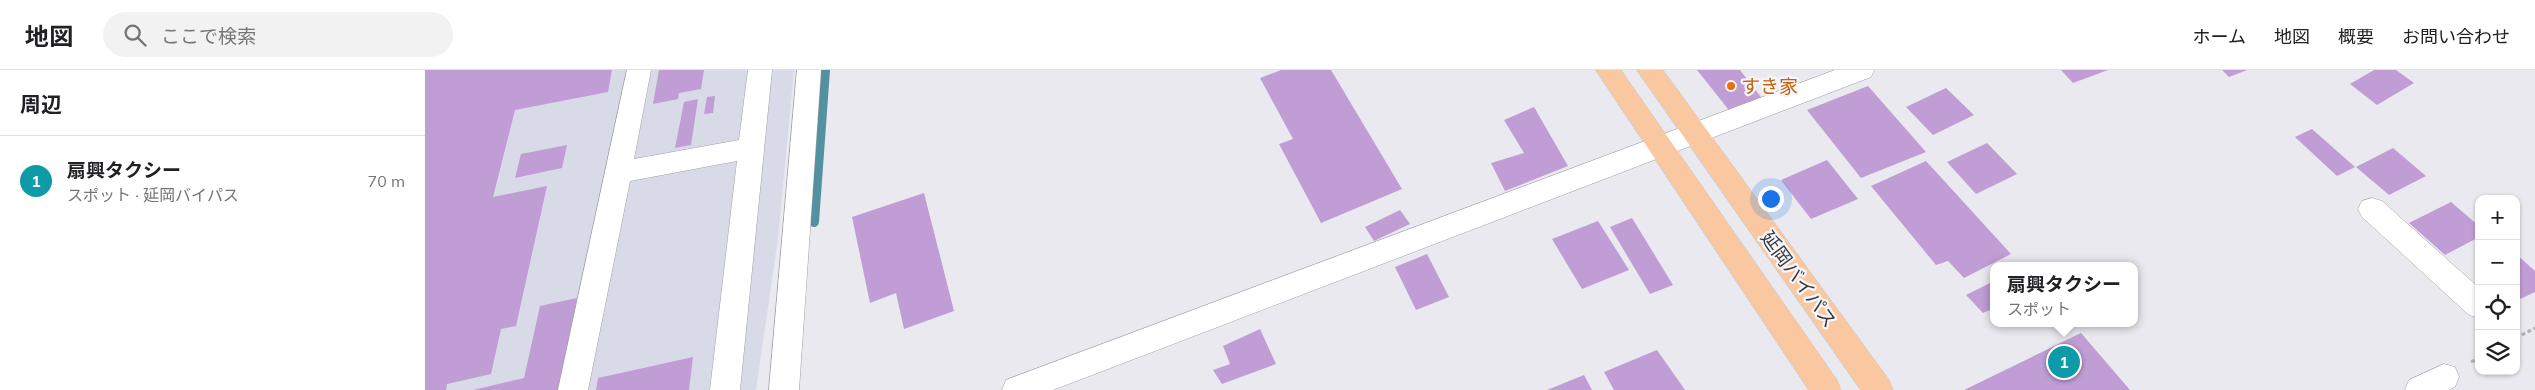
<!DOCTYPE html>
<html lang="ja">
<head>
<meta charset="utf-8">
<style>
  body { margin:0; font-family:Mulish,"Noto Sans JP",sans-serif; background:#f2f2f2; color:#202124 }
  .controls { position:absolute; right:15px; bottom:15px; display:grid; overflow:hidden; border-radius:10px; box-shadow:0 1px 4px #0004 }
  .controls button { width:45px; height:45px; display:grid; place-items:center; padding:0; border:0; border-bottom:1px solid #e0e0e0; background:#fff; color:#202124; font:25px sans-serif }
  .you { position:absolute; left:1345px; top:128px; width:18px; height:18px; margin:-12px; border:4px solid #fff; border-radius:50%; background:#1a73e8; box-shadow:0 0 0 8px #1a73e833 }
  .badge { display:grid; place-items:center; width:32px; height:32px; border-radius:50%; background:#2375a6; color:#fff; font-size:16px; font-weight:700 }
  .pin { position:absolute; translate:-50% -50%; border:2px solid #fff; box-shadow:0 1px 5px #0006 }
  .popup { position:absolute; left:1565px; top:192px; width:148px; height:65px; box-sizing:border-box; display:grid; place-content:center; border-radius:10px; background:#fff; filter:drop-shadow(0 1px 4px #0005); font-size:16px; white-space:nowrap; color:#757577 }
  .popup b { font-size:19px; color:#202124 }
  .popup::after { content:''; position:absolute; left:50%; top:100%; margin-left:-10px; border:10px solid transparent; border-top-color:#fff }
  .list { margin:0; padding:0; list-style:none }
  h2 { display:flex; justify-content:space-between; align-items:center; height:65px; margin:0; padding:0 20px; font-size:21px }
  h2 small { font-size:16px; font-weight:400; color:#757577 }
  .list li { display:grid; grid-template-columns:32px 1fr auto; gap:15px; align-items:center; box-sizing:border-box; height:90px; padding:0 20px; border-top:1px solid #e0e0e0 }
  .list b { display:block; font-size:19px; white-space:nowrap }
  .list p { margin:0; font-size:16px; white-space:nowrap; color:#757577 }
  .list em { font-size:16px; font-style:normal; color:#757577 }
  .icon { flex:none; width:28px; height:28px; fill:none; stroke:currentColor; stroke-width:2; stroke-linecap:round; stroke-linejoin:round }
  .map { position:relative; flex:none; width:2110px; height:320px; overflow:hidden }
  header { display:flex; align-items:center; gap:30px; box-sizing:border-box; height:70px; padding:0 25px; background:#fff; border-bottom:1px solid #e0e0e0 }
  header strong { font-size:24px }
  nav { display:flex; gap:28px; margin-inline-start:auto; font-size:18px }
  .search { width:350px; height:45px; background:#f2f2f2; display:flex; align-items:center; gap:12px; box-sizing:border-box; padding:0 18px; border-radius:28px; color:#757577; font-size:19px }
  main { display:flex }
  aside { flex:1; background:#fff }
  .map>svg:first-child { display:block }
</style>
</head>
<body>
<header>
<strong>地図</strong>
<div class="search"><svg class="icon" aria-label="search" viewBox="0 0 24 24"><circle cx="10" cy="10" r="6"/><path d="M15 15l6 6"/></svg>ここで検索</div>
<nav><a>ホーム</a><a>地図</a><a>概要</a><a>お問い合わせ</a></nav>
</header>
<main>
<aside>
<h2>周辺<small></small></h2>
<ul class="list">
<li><span class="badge" style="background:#0f9aa8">1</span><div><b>扇興タクシー</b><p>スポット · 延岡バイパス</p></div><em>70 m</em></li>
</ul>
</aside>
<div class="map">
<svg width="2110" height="320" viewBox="0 0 2110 320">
  <rect width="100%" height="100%" fill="#e9e9ef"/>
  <path fill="#d9dae7" d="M0 0H369L353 168 331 320H0Z"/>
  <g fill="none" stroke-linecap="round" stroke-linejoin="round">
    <path stroke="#5390a0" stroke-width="10" d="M389 152 400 0"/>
  </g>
  <g fill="#c19dd6">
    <path d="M0 0H187L183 22 90 40 68 127 122 116 91 256 76 259 66 304 22 314 21 320H0Z"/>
    <path d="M234 0H279L276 19 254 23 253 29 228 34Z"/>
    <path d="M856 0H906L977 119 896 153 854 74 868 69 835 8Z"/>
    <path d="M1272 0H1315L1339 31 1307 44Z"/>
    <path d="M1636 0H1683L1648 13Z"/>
    <path d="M1797 0H1822L1804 7Z"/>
    <path d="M1949 0H1971L1989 13 1952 35 1925 14Z"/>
    <path d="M1443 16 1501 82 1436 108 1382 40Z"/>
    <path d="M1521 18 1549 45 1508 65 1481 37Z"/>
    <path d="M290 26 288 43 279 44 282 27Z"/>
    <path d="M273 29 266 75 250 78 259 32Z"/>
    <path d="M1109 37 1143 96 1080 121 1066 93 1099 83 1079 50Z"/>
    <path d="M1887 59 1930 97 1912 106 1870 67Z"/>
    <path d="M1562 73 1592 104 1551 124 1522 92Z"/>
    <path d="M142 75 137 98 90 108 96 84Z"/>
    <path d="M1968 78 2001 106 1964 125 1931 97Z"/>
    <path d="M1402 90 1433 129 1386 149 1356 110Z"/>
    <path d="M1501 91 1586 184 1539 208 1523 191 1511 195 1446 116Z"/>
    <path d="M499 123 529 241 479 259 471 223 445 233 427 147Z"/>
    <path d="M2026 132 2054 156V167L2020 185 1984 153Z"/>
    <path d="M975 140 985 154 949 171 940 157Z"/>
    <path d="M1207 148 1248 215 1225 224 1185 157Z"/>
    <path d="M1173 151 1204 200 1157 219 1127 169Z"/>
    <path d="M1002 184 1024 227 991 240 970 197Z"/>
    <path d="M2091 184 2110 201V222L2091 231Z"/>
    <path d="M1569 211V238L1558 243 1541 225Z"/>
    <path d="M152 228 134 320H48L99 308 115 236Z"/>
    <path d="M835 259 851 294 797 314 788 300 805 294 798 276Z"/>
    <path d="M1656 263 1705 320H1539Z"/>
    <path d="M1232 280 1260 320H1189L1179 302Z"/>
    <path d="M268 287 264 320H171L173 308Z"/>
    <path d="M1159 305 1167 320H1122Z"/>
  </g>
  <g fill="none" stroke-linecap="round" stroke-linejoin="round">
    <defs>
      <g id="minor">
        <path d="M202 0H226L209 89 314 70 323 0H347L315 320H285L312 91 205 111 163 320H133Z"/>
        <path d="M372 0H396L374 320H344Z"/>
        <path d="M1410 0H1449L1446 7 628 320H577L581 310Z"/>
        <path d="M1947 128 1957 131 2054 218V248L2044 245 1937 147 1933 139 1937 131Z"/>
        <path d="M2019 294 2030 297 2034 307 2030 317 2023 320H1980L1984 310Z"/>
      </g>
      <g id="highway">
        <path d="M1171 0H1196L1412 310 1416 320H1384Z"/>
        <path d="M1212 0H1238L1464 310 1468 320H1436Z"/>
      </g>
    </defs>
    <use href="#minor" stroke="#a0a1a6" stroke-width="1"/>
    <use href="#highway" stroke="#c7c8c8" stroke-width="1"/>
    <g stroke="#b1b1b6" stroke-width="3" stroke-dasharray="4 2.5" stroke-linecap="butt">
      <path d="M2091 268 2110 258"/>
      <path d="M2046 292 2054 288"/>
    </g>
    <use href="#minor" fill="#fff" fill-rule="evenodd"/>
    <use href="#highway" fill="#f9c8a1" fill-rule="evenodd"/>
  </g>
  <circle fill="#e8710a" stroke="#f6f7fc" stroke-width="2" cx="1306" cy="16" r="5"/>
  <g text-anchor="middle" stroke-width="4.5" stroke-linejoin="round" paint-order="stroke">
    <g font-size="19" fill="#c56008" stroke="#f6f7fc" text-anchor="start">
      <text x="1316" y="23">すき家</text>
    </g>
    <g font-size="19" fill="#38393b" stroke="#f6f7fc">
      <text transform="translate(1374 209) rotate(54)" y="7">延岡バイパス</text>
    </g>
  </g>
</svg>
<div class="controls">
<button>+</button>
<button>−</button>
<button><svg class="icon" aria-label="locate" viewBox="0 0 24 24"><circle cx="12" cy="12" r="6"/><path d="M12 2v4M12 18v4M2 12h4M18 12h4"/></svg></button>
<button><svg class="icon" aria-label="layers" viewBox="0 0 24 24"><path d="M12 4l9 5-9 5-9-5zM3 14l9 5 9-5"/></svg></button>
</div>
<div class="you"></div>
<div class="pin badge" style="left:1639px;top:292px;background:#0f9aa8">1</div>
<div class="popup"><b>扇興タクシー</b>スポット</div>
</div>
</main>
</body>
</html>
